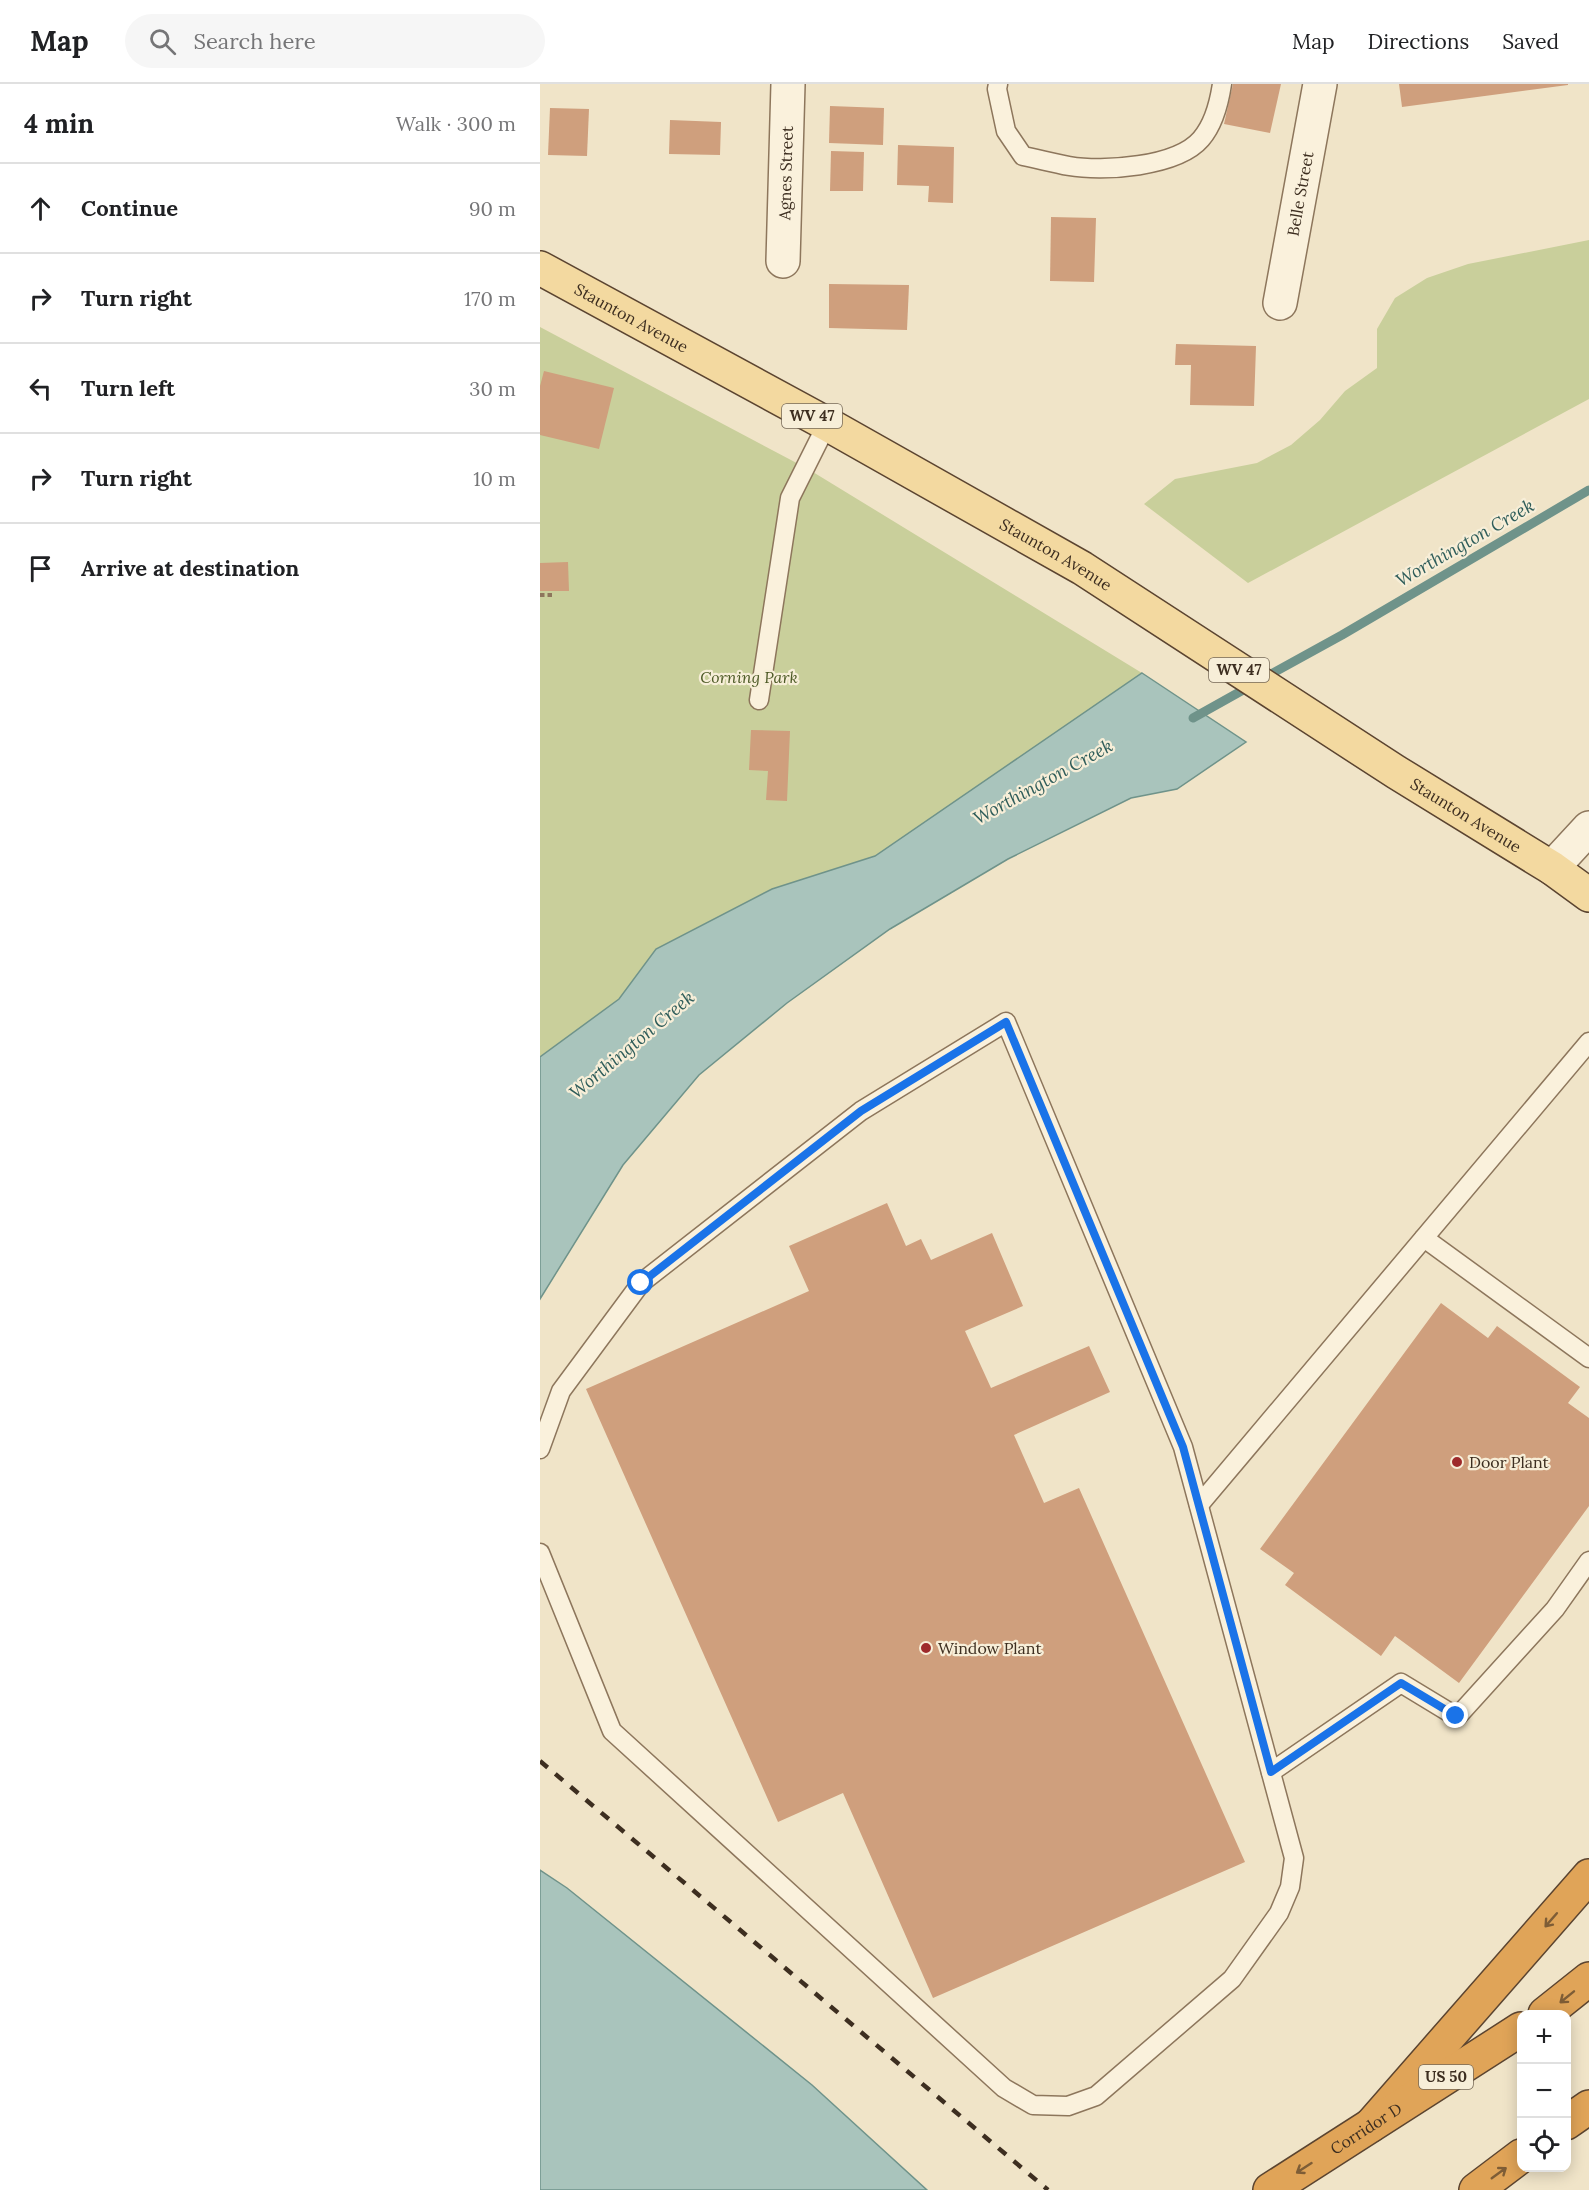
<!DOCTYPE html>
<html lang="en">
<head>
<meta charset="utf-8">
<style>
  body { margin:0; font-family:Lora,serif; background:#f6f6f6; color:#202124 }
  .controls { position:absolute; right:18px; bottom:18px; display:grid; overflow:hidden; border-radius:12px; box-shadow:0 3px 15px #0003 }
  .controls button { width:54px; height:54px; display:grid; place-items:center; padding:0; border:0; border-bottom:2px solid #e0e0e0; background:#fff; color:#202124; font:30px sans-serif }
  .stop { position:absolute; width:18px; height:18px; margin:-14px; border:4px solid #1a73e8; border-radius:50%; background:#fff }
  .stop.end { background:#1a73e8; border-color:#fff; box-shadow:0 2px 6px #0008 }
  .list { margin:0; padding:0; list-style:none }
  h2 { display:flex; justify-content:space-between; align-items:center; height:78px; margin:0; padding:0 24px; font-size:26px }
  h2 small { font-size:20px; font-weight:400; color:#757577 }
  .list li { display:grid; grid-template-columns:39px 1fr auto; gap:18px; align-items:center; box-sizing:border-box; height:90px; padding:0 24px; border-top:2px solid #e0e0e0 }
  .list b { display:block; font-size:22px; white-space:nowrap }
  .list em { font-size:20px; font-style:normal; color:#757577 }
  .icon { flex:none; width:33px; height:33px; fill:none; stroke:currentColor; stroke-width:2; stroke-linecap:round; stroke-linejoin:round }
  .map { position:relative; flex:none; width:1049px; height:2106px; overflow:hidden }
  header { display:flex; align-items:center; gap:36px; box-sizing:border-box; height:84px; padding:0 30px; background:#fff; border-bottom:2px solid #e0e0e0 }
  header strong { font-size:28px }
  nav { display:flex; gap:33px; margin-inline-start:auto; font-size:21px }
  .search { width:420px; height:54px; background:#f6f6f6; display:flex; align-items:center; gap:15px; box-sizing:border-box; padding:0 21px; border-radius:33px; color:#757577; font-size:22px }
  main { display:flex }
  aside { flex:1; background:#fff }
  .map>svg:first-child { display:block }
</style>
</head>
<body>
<header>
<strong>Map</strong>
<div class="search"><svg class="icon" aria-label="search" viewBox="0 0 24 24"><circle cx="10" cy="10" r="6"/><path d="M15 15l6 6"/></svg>Search here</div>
<nav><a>Map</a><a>Directions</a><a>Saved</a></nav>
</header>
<main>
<aside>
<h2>4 min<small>Walk · 300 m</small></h2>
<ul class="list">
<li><svg class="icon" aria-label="ahead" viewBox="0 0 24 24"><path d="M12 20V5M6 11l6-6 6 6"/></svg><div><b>Continue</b></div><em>90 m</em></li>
<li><svg class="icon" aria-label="right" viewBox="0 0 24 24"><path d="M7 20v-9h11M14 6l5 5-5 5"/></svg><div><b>Turn right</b></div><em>170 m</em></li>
<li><svg class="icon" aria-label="left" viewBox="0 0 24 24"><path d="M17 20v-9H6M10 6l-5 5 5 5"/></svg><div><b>Turn left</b></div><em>30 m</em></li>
<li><svg class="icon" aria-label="right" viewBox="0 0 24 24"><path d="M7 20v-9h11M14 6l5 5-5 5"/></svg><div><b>Turn right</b></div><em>10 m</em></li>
<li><svg class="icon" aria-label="arrive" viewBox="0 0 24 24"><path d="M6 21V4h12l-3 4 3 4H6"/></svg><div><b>Arrive at destination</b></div></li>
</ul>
</aside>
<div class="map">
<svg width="1049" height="2106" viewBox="0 0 1049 2106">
  <rect width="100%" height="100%" fill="#f0e4c8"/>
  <g fill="#c9cf9b">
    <path d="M1049 156V315L708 499 604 420 635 395 717 379 751 361 780 336 805 307 837 284V245L855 214 887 194 928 180Z"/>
    <path d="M0 243 268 385 602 589 464 687 335 772 232 805 116 865 79 915 0 973Z"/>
  </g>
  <g fill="#a9c4bc" stroke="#6f938a" stroke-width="1.5">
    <path d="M602 589 706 658 637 705 591 714 468 775 350 845 247 919 159 991 83 1081 0 1215V973L79 915 116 865 232 805 335 772Z"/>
    <path d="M0 1786 27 1804 272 2001 387 2106H0Z"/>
  </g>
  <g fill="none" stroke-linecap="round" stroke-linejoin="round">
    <g stroke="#6f938a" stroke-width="9">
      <path d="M724 594 802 551 1049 406"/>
      <path d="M653 634 712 601"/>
    </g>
  </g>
  <g fill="#cf9f7d">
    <path d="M693 0H741L730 49 684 40Z"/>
    <path d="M859 0H1028V1L862 23Z"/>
    <path d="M290 22 344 24 343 61 289 59Z"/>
    <path d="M10 24 49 25 47 72 8 71Z"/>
    <path d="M130 36 181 38 180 71 129 70Z"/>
    <path d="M358 61 414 63 413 119 388 118 389 102 357 101Z"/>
    <path d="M291 67 324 68 323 107H290Z"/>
    <path d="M511 133 556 134 554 198 510 197Z"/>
    <path d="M289 200 369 201 367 246 289 244Z"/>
    <path d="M636 260 716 262 714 322 650 321 651 281H635Z"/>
    <path d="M4 287 74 304 59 365 0 351V302Z"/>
    <path d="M28 478 29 507H0V479Z"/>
    <path d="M211 646 250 647 247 717 226 716 228 687 209 686Z"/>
    <path d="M347 1119 366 1162 381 1155 391 1176 452 1149 483 1222 425 1247 451 1304 549 1262 570 1308 474 1351 504 1419 539 1404 705 1778 393 1914 303 1709 238 1738 46 1305 269 1207 249 1162Z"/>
    <path d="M901 1219 948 1254 957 1242 1040 1303 1028 1319 1049 1334V1422L919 1599 855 1552 841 1572 745 1501 754 1489 720 1465Z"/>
  </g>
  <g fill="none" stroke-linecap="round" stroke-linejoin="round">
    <defs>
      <g id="service">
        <path d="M458 0 457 5 466 47 483 72C498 75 513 79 529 82 563 88 637 83 661 55 674 40 679 20 682 0"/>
        <path d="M219 616 250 414 287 340"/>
        <path d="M884 1154 1049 1274"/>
        <path d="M0 1365 21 1307 101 1199 321 1027 466 938 643 1363 754 1774 750 1803 739 1829 692 1895 556 2012 528 2022 493 2021 464 2004 72 1647 0 1469"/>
        <path d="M659 1421 1049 958"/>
        <path d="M731 1688 861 1599 917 1633 1015 1525 1049 1477"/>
      </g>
      <g id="minor">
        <path id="s1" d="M243 177 248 0"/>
        <path id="s2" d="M740 219 780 0"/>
        <path d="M1012 784 1049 744"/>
      </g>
      <g id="primary">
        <path id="s3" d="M0 184 287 340 542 484 856 688 1012 784 1049 811"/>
      </g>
      <g id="motorway">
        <path d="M1005 1930 1049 1895"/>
        <path d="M1026 2039 1049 2023"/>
        <path d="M831 2041 1049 1792"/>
        <path id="s4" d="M730 2106 981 1945"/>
        <path d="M936 2106 981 2072"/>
      </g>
    </defs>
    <use href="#service" stroke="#8d765c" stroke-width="21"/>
    <use href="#minor" stroke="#8d765c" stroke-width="36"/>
    <use href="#primary" stroke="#5b4430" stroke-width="36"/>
    <use href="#motorway" stroke="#5b4430" stroke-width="36"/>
    <path stroke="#8d765c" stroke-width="4" stroke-dasharray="4.5 3" stroke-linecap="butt" d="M0 511H13"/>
    <use href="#service" stroke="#faf1dc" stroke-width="18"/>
    <use href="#minor" stroke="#faf1dc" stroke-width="33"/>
    <use href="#primary" stroke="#f3d9a0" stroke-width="33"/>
    <use href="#motorway" stroke="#e0a458" stroke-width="33"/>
    <path stroke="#3d2e20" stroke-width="4.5" stroke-dasharray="10 10" stroke-linecap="butt" d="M0 1677 508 2106"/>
  </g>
  <defs><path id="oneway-shaft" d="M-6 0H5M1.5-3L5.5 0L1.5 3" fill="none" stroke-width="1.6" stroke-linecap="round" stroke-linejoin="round" transform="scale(1.5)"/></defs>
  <g stroke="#7e5d36">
    <use href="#oneway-shaft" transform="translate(1011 1836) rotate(131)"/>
    <use href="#oneway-shaft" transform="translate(1027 1913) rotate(141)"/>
    <use href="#oneway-shaft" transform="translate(764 2084) rotate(147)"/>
    <use href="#oneway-shaft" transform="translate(959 2089) rotate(-36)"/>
  </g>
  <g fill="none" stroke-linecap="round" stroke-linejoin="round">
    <path stroke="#1a73e8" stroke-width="8" d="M101 1199 321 1027 466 938 643 1363 731 1688 861 1599 916 1632"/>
  </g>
  <g fill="#9e2a2b" stroke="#f7eed8" stroke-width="2">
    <circle cx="917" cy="1378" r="6"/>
    <circle cx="386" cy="1564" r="6"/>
  </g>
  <g text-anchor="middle" stroke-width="4.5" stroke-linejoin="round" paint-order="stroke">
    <g fill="#f7eed8" stroke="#756857" stroke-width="1.5">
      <rect x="242" y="320" width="60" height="24" rx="4.5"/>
      <rect x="669" y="574" width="60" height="24" rx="4.5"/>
      <rect x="879" y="1981" width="54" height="24" rx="4.5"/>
    </g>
    <g font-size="15" font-weight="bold" fill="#3d2e20">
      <text x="272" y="337">WV 47</text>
      <text x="699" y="591">WV 47</text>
      <text x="906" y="1998">US 50</text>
    </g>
    <g font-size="16" fill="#3d2e20" stroke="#f7eed8">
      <text dy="6" stroke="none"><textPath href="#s1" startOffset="88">Agnes Street</textPath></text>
      <text dy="6" stroke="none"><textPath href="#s2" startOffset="111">Belle Street</textPath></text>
      <text dy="6" stroke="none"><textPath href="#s3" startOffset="104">Staunton Avenue</textPath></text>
      <text dy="6" stroke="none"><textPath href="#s3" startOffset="590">Staunton Avenue</textPath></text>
      <text dy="6" stroke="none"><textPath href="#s3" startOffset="1076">Staunton Avenue</textPath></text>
      <text dy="6" stroke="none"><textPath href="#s4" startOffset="114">Corridor D</textPath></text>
    </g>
    <g font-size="16" font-style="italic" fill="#4d5a26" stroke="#f7eed8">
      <text x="209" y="599">Corning Park</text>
    </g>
    <g font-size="16" fill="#3d2e20" stroke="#f7eed8" text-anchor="start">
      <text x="929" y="1384">Door Plant</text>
      <text x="398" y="1570">Window Plant</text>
    </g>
    <g font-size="18" font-style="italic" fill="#2f5d5a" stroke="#f7eed8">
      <text transform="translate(925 459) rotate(-30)" y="6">Worthington Creek</text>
      <text transform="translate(503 698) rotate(-29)" y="6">Worthington Creek</text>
      <text transform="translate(92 961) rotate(-40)" y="6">Worthington Creek</text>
    </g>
  </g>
</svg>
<div class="controls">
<button>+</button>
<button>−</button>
<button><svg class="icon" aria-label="locate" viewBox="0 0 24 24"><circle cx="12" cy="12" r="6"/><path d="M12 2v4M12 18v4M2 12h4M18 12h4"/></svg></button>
</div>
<div class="stop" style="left:101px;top:1199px"></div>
<div class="stop end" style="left:916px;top:1632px"></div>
</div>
</main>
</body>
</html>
